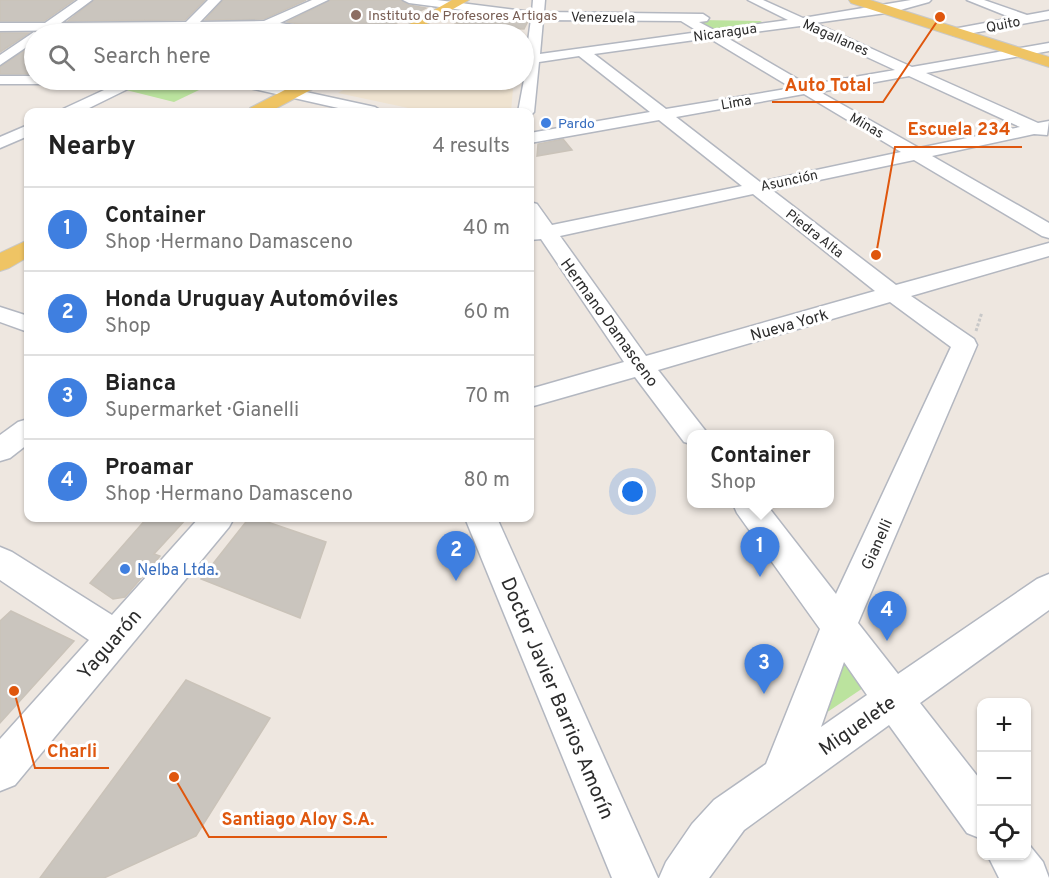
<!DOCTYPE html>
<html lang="en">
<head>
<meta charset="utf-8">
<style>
  body { margin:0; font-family:Overpass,sans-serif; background:#f6f6f6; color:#222 }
  .controls { position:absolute; right:18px; bottom:18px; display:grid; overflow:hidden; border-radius:12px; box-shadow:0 2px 4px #0004 }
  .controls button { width:54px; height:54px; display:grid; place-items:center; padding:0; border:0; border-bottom:2px solid #e0e0e0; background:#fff; color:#222; font:30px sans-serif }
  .you { position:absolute; left:633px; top:492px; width:21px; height:21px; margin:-15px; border:4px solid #fff; border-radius:50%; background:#1a73e8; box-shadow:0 0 0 9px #1a73e833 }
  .badge { display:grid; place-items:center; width:39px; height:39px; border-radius:50%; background:#4373f8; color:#fff; font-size:20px; font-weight:700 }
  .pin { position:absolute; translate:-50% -50px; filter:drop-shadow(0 2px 3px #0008) }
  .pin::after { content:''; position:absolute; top:32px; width:21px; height:18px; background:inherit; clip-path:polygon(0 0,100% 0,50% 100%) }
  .popup { position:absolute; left:687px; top:430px; width:147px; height:78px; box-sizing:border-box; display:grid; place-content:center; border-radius:12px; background:#fff; filter:drop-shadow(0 2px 4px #0005); font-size:20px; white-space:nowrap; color:#767676 }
  .popup b { font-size:22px; color:#222 }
  .popup::after { content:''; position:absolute; left:50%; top:100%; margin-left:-12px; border:12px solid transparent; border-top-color:#fff }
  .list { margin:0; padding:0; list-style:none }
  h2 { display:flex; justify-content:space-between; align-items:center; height:78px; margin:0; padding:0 24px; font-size:26px }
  h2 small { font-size:20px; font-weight:400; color:#767676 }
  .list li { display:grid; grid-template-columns:39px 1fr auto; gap:18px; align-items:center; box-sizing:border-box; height:84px; padding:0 24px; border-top:2px solid #e0e0e0 }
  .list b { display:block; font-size:22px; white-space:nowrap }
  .list p { margin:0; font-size:20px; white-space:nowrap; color:#767676 }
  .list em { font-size:20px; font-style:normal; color:#767676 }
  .icon { flex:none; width:33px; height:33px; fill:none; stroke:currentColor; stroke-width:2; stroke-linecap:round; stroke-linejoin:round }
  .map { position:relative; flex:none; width:1049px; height:878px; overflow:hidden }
  .search { position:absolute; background:#fff; box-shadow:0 2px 4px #0004; left:24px; top:24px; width:510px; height:66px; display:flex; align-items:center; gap:15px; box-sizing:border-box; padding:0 21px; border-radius:33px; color:#767676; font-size:22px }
  .panel { position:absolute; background:#fff; box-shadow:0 2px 4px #0004; left:24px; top:108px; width:510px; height:414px; border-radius:12px }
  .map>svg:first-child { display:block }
</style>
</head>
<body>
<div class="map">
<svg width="1049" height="878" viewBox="0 0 1049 878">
  <rect width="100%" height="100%" fill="#eee7e0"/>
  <path fill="#efe3d0" d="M361 80H469L468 89H513L511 112H427L338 93Z"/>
  <g fill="#bbe39e">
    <path d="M700 20 760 21 764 23 716 30 696 21Z"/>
    <path d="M141 80H220L174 102 126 90Z"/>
    <path d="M845 662 863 688 820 717Z"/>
  </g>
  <g fill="#cac5be" stroke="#cac3b9" stroke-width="1.5">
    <path d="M0 0H74L44 21H0Z"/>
    <path d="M94 0H205L185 20 68 21Z"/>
    <path d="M223 0H306L264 19 205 20Z"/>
    <path d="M330 0H401L409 5 426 8 375 34H331L323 28 287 22Z"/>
    <path d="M472 13 528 21 524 29 505 28 501 30 456 23Z"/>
    <path d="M175 31V34L41 33Z"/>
    <path d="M194 31H267L290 34H191Z"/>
    <path d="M0 33H29L0 52Z"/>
    <path d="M34 44V74H0V67Z"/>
    <path d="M563 139 572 150 537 156 538 144Z"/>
    <path d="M147 518H187L154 554 160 556 125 597 113 599 90 583Z"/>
    <path d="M249 518H256L326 542 300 618 201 579Z"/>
    <path d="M11 611 74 641 0 723V621Z"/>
    <path d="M186 680 270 718 196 836 104 878H40Z"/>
  </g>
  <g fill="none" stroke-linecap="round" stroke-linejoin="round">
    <defs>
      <g id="minor">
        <path d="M78 0H92L61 23 186 22 208 0H221L200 22 264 21 312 0H328L280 23 323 30 329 34H302L267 29H193L188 34H177L178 29 0 31V23H45Z"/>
        <path d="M403 0H437L532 12 533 0H545L544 12 703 14 709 18 707 21 699 22 714 30 788 20 748 0H763L803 18 911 0H931L929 2 893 12 815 23 912 67 1049 43V51L926 73 1038 123 1049 121 1047 135 1034 134 932 156 1049 223V238L1042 236 914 160 772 190 896 285 1049 243V256L911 296 974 339 977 345 858 623 898 674 1037 579 1049 574V610L920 703 982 782V839L967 833 889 725 744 830 709 878H659L666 862 692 824 714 800 766 764 820 629 737 513 733 504H766L836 594 951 347 890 302 658 370 708 434H691V444L684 442 635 377 530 407V389L624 362 541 239 530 240V228L533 227 530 222V202L537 204 552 225 742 186 659 120 530 143V133L650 112 579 56 539 62 534 112 530 116V112H518L524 80V56H526L531 19 409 3ZM543 20 681 21 699 32 540 54ZM800 26 895 70 808 85 724 36ZM709 38 792 88 666 109 594 54ZM909 76 1020 127 919 148 820 92ZM804 94 901 152 760 182 676 117ZM753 194 875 291 646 356 560 236ZM844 662 867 695 821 727Z"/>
        <path d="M967 0H984L1027 15 1049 11V19L957 36 953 35 951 32 953 29 1012 18Z"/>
        <path d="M34 32 39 34H34V42L0 65V55Z"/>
        <path d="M0 76H34V80H149L147 83 138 84 81 112H61L63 109 117 84H0Z"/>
        <path d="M225 80H250L375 107 383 112H356L232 84Z"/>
        <path d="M28 125V136L0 148V137Z"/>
        <path d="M0 307 28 316V332L0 322Z"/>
        <path d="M28 419V444L10 458 0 461V435L18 422Z"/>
        <path d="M199 518H234L229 527 15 785 0 791V739L89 640 0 580V547L12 552 112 615Z"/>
        <path d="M465 518H497L658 878H612Z"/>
        <path d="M1026 841 1043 862 1049 878H999L988 856H1026Z"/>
      </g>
      <g id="major">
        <path d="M452 0H469L409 34H392Z"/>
        <path d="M849 0H870L1049 57V67L851 3Z"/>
        <path d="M304 80H324L322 84 269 112H247L250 108Z"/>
        <path d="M28 240V257L9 268 0 271V253Z"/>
      </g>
    </defs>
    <use href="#minor" stroke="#b3b7c0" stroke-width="3"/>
    <use href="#major" stroke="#c8c8c8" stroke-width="2"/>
    <path stroke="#c8c8c8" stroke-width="3" stroke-dasharray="3 2" stroke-linecap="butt" d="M976 331 982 312"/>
    <use href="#minor" fill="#fff" fill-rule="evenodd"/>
    <use href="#major" fill="#efc464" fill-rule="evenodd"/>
  </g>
  <circle fill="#8d6e63" stroke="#fff" stroke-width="2" cx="356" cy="15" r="6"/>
  <g fill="#3f7fe0" stroke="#fff" stroke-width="2">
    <circle cx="546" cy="123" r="6"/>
    <circle cx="125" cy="569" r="6"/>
  </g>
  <g text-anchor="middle" stroke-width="6" stroke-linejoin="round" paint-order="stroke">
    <g font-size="14" fill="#785e54" stroke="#fff" text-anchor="start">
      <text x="368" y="20">Instituto de Profesores Artigas</text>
    </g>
    <g font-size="14" fill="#2d2d2d" stroke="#fff">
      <text transform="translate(603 17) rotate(1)" y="5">Venezuela</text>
      <text transform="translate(1003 24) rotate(-11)" y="5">Quito</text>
      <text transform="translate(725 32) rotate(-8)" y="5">Nicaragua</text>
      <text transform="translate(836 37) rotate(24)" y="5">Magallanes</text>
      <text transform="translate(736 102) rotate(-10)" y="5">Lima</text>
      <text transform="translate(867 125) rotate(30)" y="5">Minas</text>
      <text transform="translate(789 180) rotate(-12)" y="5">Asunción</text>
      <text transform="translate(815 233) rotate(38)" y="5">Piedra Alta</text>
    </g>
    <g font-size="14" fill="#366cbe" stroke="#fff" text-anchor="start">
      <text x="558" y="128">Pardo</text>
    </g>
    <g font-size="16" fill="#2d2d2d" stroke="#fff">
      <text transform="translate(610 322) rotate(54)" y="6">Hermano Damasceno</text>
      <text transform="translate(789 324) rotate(-16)" y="6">Nueva York</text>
      <text transform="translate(876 544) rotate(-66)" y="6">Gianelli</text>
    </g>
    <g font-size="16" fill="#366cbe" stroke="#fff" text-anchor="start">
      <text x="137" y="575">Nelba Ltda.</text>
    </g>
    <g font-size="20" fill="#2d2d2d" stroke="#fff">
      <text transform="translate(109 644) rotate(-49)" y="7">Yaguarón</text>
      <text transform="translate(558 698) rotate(67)" y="7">Doctor Javier Barrios Amorín</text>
      <text transform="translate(857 725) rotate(-35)" y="7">Miguelete</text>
    </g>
  </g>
  <path fill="none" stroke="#df570e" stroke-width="2" d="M940 17L883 102H772M876 255L895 147H1022M14 691L35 768H109M174 777L209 837H387"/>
  <g fill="#df570e" stroke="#fff" stroke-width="2">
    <circle cx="940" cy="17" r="6"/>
    <circle cx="876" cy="255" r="6"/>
    <circle cx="14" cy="691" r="6"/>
    <circle cx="174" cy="777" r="6"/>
  </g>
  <g font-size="18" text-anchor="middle" font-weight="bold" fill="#df570e" stroke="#fff" stroke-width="6" stroke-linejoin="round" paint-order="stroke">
    <text x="828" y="91">Auto Total</text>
    <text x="959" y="135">Escuela 234</text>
    <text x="72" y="757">Charli</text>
    <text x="298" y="825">Santiago Aloy S.A.</text>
  </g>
</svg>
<div class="controls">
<button>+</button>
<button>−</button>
<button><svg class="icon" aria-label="locate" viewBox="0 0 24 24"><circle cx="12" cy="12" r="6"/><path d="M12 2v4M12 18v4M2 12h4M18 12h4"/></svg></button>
</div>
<div class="you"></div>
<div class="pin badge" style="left:760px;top:577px;background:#3f7fe0">1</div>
<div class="popup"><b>Container</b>Shop</div>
<div class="pin badge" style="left:456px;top:581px;background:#3f7fe0">2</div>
<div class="pin badge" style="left:764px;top:694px;background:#3f7fe0">3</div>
<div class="pin badge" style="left:887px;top:641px;background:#3f7fe0">4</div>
<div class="search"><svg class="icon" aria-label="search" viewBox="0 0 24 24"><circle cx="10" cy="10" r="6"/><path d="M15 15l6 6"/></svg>Search here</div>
<section class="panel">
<h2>Nearby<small>4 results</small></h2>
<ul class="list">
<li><span class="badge" style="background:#3f7fe0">1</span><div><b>Container</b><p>Shop · Hermano Damasceno</p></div><em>40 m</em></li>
<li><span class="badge" style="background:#3f7fe0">2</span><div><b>Honda Uruguay Automóviles</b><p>Shop</p></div><em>60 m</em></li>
<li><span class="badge" style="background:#3f7fe0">3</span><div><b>Bianca</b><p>Supermarket · Gianelli</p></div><em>70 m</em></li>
<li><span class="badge" style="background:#3f7fe0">4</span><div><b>Proamar</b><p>Shop · Hermano Damasceno</p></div><em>80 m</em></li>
</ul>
</section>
</div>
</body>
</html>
